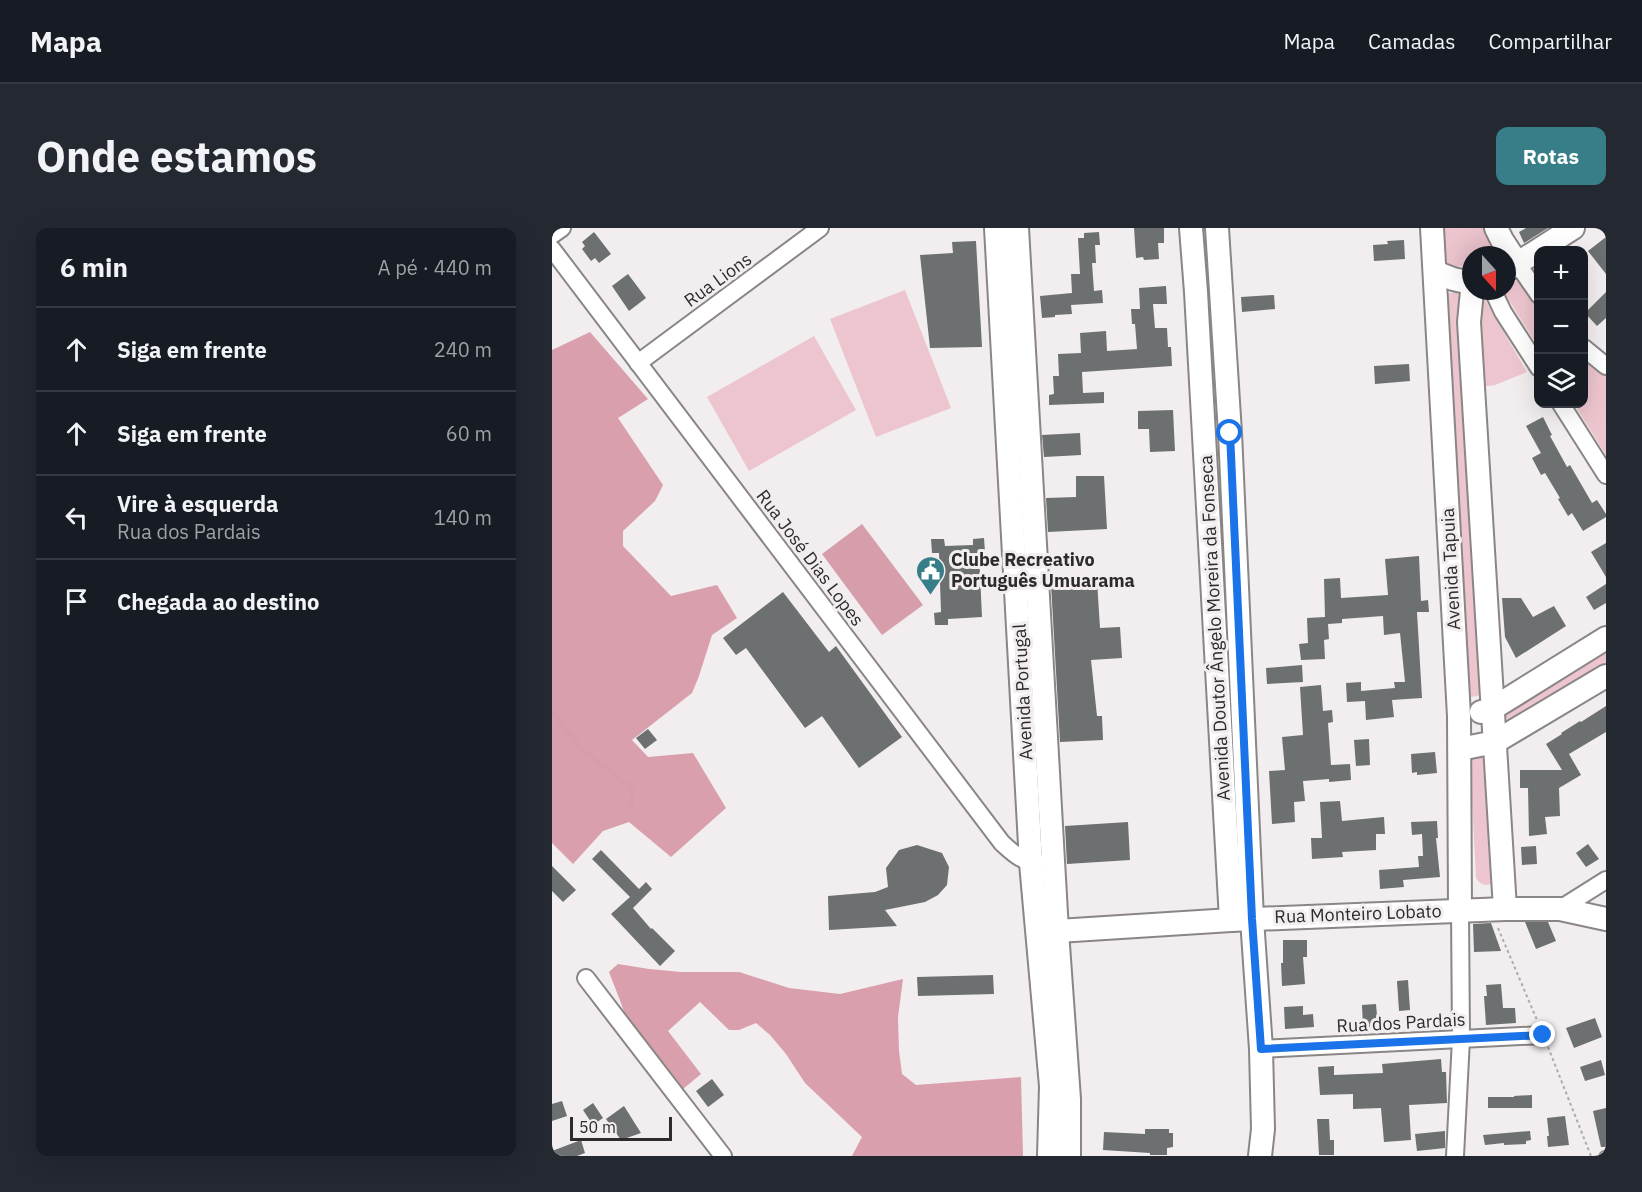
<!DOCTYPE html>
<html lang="pt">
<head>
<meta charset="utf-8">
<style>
  body { margin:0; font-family:"IBM Plex Sans",sans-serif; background:#242831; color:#f1f3f6 }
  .controls { position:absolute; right:18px; top:18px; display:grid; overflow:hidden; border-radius:12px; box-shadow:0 6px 24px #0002 }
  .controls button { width:54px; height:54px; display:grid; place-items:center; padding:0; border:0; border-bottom:2px solid #363941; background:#171b24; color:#f1f3f6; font:30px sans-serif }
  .compass { position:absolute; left:910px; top:18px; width:54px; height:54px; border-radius:50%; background:#171b24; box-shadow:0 6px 24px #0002; rotate:159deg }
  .scale { position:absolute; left:18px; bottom:15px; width:102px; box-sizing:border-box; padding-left:6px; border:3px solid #2d2b2b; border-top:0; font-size:16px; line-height:21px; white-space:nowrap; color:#2d2b2b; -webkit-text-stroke:4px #f2edee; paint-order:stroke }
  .stop { position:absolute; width:18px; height:18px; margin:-14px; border:4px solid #1a73e8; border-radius:50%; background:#fff }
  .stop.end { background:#1a73e8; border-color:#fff; box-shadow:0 2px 6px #0008 }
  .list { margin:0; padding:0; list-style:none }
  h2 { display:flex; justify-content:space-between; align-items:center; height:78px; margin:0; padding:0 24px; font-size:26px }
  h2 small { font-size:20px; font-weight:400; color:#9ea1a6 }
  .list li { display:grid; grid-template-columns:39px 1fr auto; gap:18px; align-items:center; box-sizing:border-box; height:84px; padding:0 24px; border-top:2px solid #363941 }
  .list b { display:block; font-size:22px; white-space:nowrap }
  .list p { margin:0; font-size:20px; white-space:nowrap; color:#9ea1a6 }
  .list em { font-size:20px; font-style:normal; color:#9ea1a6 }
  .icon { flex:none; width:33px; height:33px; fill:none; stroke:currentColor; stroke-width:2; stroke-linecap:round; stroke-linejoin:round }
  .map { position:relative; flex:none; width:1054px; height:928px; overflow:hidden; border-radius:12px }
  header { display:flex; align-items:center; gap:36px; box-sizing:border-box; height:84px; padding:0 30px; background:#171b24; border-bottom:2px solid #363941 }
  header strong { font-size:28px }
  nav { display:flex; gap:33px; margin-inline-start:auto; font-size:21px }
  .intro { display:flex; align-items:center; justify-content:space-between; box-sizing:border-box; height:144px; padding:0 36px }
  h1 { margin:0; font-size:42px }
  .button { padding:15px 27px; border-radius:12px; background:#387e89; color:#fff; font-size:21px; font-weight:700 }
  main { display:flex; gap:36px; padding:0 36px }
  aside { flex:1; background:#171b24; border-radius:12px; box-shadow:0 6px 24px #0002 }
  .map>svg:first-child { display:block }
</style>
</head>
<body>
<header>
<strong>Mapa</strong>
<nav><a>Mapa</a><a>Camadas</a><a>Compartilhar</a></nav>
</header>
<div class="intro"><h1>Onde estamos</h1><a class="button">Rotas</a></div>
<main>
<aside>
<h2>6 min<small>A pé · 440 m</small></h2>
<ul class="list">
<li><svg class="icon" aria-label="ahead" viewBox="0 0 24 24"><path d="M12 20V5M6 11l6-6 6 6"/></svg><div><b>Siga em frente</b></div><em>240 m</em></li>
<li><svg class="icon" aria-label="ahead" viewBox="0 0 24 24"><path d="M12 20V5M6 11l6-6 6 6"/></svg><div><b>Siga em frente</b></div><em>60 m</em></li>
<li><svg class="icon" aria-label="left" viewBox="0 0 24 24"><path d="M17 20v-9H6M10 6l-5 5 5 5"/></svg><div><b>Vire à esquerda</b><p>Rua dos Pardais</p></div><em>140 m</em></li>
<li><svg class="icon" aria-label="arrive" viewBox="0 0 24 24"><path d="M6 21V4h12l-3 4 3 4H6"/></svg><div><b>Chegada ao destino</b></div></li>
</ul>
</aside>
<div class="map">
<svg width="1054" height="928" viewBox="0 0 1054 928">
  <rect width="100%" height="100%" fill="#f2edee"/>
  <g fill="#edc5ce">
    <path d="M645 0H656L667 194 659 196Z"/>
    <path d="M889 0H933L944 24V27H919V37C909 38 900 41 892 34Z"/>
    <path d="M966 52 986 76V119L953 66C953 59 958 55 966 52Z"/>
    <path d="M353 62 399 180 324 209 278 91Z"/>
    <path d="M899 65H905L910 70 930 465C926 469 920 469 914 469L894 66Z"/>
    <path d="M928 68 933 72 975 144 943 157 927 159Z"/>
    <path d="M262 108 304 182 197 243 155 169Z"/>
    <path d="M1032 127 1054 145V227L1022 176H1032Z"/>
    <path d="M1054 418V442L957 495 954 489V483Z"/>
    <path d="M931 527 937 529 942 654C935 659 929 658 924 650L918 532 924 528Z"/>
  </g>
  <g fill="#d99fad">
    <path d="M38 104 96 171 66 190 111 257 103 273 71 303V318L119 368 165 357 185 390 160 407 147 448 140 465 80 512 96 529 141 525 174 580 119 629 77 594 51 603 21 636 0 615V122Z"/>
    <path d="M66 736 97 741 129 744H187L237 760 288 766 351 751 346 789 347 823 350 846 364 857 469 849 471 928H300L310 909 253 855 234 826 218 807 204 795 187 802H177L148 774 116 803 149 846 131 861 118 850 77 799 69 775 57 744Z"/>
  </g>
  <path fill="#d69dab" d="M310 296 371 377 330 407 270 326Z"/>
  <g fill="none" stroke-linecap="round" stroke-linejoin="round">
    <path stroke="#d69dab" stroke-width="4" d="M0 484 31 522 80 560 79 579"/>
  </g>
  <g fill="#6c7070">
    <path d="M582 0H612V15H606L607 31 592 32 591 29 584 30Z"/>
    <path d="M974 0H996L972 15 967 4Z"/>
    <path d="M42 4 59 26 47 35 43 30 39 33 30 21 33 18 30 14Z"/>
    <path d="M547 4 548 17H543L544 35H540L542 63 550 62 551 75 519 77 520 86 503 87V89L490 90 488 68 520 65 519 46H528L526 10H532V5Z"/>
    <path d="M1054 9V46L1036 23Z"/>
    <path d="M852 12 853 31 822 33 821 17 836 16 835 13Z"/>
    <path d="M424 13 430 119 378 120 368 27 401 25 400 14Z"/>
    <path d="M76 46 94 70 77 83 60 58Z"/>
    <path d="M614 58 615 76H601L603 100H615L616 119H619L620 138 530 144 531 165 552 164V175L497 177V167L502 166 501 148H507L506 126 529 125 528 105 554 103 555 123 585 121 583 96H580L579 81H588L587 60Z"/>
    <path d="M1054 64V90L1045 98 1033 85Z"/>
    <path d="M722 67 723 81 690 84 689 69Z"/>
    <path d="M857 136 858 153 823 156 822 138Z"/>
    <path d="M621 182 623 223 598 224 597 201H586V183Z"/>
    <path d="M991 189 1000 207 998 208 1015 239 1018 237 1040 275 1045 272 1054 286V289L1031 303 1020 285 1016 288 1006 271 1008 270 993 245 989 247 980 230 989 225 974 198Z"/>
    <path d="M528 205 529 227 492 229 490 207Z"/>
    <path d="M524 248H552L555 301 496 304 494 270 524 269Z"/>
    <path d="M432 310 433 324 427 325 430 389 396 391V397H383L382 385 389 384 387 325H380L379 311H392L393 318 421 317V311Z"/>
    <path d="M1054 315V349L1039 324Z"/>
    <path d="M867 328 869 373 876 372 877 384H865L870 470 840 472 842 489 814 492 813 473 795 474 794 455 809 454V463L843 460 842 454H853L848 405 832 407 831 388 790 391V395L776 396 777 411 772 412 773 431 749 432 747 416 756 415 755 390 773 389 772 351 788 350 789 370 836 367 833 331Z"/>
    <path d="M545 353 548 400 568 399 570 430 539 432 545 488H550L551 512 508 514 499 356Z"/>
    <path d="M1054 356V375L1042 382 1034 369Z"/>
    <path d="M231 364 277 424 284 418 350 509 307 540 270 488 253 500 194 420 184 427 171 410Z"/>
    <path d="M950 370H969L981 389 1002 378 1014 398 964 430 953 409Z"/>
    <path d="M750 437 751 454 715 456 714 440Z"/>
    <path d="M769 457 771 483 780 482 781 494 776 495 779 537 798 536 799 552 777 554V551L751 553 753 573 742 574 743 594 720 596 717 543 733 542 730 509 751 507 748 459Z"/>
    <path d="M1054 478V504L1017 526 1029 547 1007 560 1008 588 993 589 995 606 977 608 976 560H968V542H1010L994 516 1010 506 1009 505 1028 493 1029 494Z"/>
    <path d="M96 501 105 512 93 521 84 510Z"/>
    <path d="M817 511 818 537 804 538 802 512Z"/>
    <path d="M883 524 885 545 865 547V544L860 545 859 526Z"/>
    <path d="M788 573 790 593 832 589 833 606H824V622L790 624 791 629 760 631 759 610H770L768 574Z"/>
    <path d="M885 593 886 610H884L888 649 851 652 852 659 828 661 827 642 867 639 866 628H871L870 606 860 607 859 594Z"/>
    <path d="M576 594 578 632 515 636 513 598Z"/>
    <path d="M1036 616 1047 631 1034 639 1024 625Z"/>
    <path d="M365 617 390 625 397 639 395 657 386 667 373 674 333 682 345 698 277 702 276 668 323 664 336 659 334 640 347 622Z"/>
    <path d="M984 618 985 636 970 637 969 619Z"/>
    <path d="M49 622 87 661 94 654 100 661 81 680 99 701 100 700 123 723 108 738 59 686 78 669 40 631Z"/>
    <path d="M0 638 24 662 11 674 0 663Z"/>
    <path d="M973 694H996L1004 713 984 721Z"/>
    <path d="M939 695 949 723 922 724 921 696Z"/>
    <path d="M731 712H755V729H751L753 756 730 758 729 735H731Z"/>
    <path d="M441 747 442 766 366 768 365 749Z"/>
    <path d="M856 752 858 782 847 783 845 753Z"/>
    <path d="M949 756 951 780H963L964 795 934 797 932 768H935L934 757Z"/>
    <path d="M824 776 826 799 811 800 810 777Z"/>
    <path d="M751 778V787L761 786 762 799 733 801 732 779Z"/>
    <path d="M1043 790 1050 809 1022 820 1014 800Z"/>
    <path d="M889 831 890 844H894L895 875 857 877 859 912 832 914 829 880 801 881V866L768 867 766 839 782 838V847L831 845 830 836Z"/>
    <path d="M1049 832 1053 847 1033 853 1028 839Z"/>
    <path d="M160 851 172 867 156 879 144 863Z"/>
    <path d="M980 867V880H936V869H962V868Z"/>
    <path d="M10 873 15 888 0 893V876Z"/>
    <path d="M41 875 51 890 41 897 31 882Z"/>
    <path d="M72 878 89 905 69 912 54 891Z"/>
    <path d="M1054 880V919H1049L1041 883Z"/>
    <path d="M1013 888 1017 917 996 919 995 908H997L995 890Z"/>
    <path d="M765 891H777L778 912H782V927H767Z"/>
    <path d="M593 901H617V905H621V919L615 920V927H598V925L551 922 552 904 593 906Z"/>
    <path d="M893 903V920L865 923 863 906Z"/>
    <path d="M978 903 979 912 974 913V916L952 917V915L933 917 931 907Z"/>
    <path d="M29 912 33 925 25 928H0V923Z"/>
  </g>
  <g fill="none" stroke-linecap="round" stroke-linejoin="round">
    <defs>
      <path id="lane" d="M1052 928 1054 927"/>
      <g id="street">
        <path d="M0 7 10 0"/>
        <path d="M0 21 450 615C462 626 471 635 489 635"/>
        <path d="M965 35 987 67"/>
        <path d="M941 63 951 84 987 140"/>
        <path d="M1032 120 1054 138"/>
        <path d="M86 135 268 0"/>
        <path d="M1009 176 1054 247"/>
        <path d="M1008 681 1054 652"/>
        <path d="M34 750 171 928"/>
        <path d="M709 821 991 807"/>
        <path d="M903 928 909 811 908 682"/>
      </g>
      <g id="secondary">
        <path d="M444 0 479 635 499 858 497 928"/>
        <path d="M465 0 505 703 517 871V928"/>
        <path d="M639 0 644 64 679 692"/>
        <path d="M665 0 678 205 700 691 709 821 711 901 708 928"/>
        <path d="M880 0 907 488 908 682"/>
        <path d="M944 0 950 12 965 35"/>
        <path d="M955 42 1021 0"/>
        <path d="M883 44 901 51 919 55"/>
        <path d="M920 63 917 94 953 681"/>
        <path d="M929 484 940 481 1054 410"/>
        <path d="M908 521 943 514 1054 448"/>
        <path d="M490 704 679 692 953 681H1008L1054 691"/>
      </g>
    </defs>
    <use href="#lane" stroke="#8a8686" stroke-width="11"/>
    <use href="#street" stroke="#8a8686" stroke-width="20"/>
    <use href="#secondary" stroke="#8a8686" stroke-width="26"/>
    <g stroke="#afabab" stroke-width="2" stroke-dasharray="3 3" stroke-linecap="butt">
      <path d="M946 700 985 792"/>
      <path d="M996 819 1039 928"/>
    </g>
    <use href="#lane" stroke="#fff" stroke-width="8"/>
    <use href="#street" stroke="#fff" stroke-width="16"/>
    <use href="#secondary" stroke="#fff" stroke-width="22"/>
  </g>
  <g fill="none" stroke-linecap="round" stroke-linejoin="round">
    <path stroke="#1a73e8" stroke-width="8" d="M678 205 700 691 709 821 991 807"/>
  </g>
  <defs>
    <symbol id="civic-pin" viewBox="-11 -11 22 30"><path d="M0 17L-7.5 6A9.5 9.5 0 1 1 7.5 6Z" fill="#387e89" stroke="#f2edee"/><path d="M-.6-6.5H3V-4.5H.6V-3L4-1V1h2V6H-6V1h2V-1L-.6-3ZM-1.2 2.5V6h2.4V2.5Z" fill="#fff"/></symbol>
  </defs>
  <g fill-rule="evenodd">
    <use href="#civic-pin" x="362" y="326" width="33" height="45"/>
  </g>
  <g text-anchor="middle" stroke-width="6" stroke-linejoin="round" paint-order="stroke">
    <g font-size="18" fill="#2d2b2b" stroke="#f2edee">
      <text transform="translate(166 52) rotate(-36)" y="6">Rua Lions</text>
      <text transform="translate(258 330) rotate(53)" y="6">Rua José Dias Lopes</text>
      <text transform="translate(899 341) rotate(-93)" y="6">Avenida Tapuia</text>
      <text transform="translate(663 400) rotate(-93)" y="6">Avenida Doutor Ângelo Moreira da Fonseca</text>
      <text transform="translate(471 464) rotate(-93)" y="6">Avenida Portugal</text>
      <text transform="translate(806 686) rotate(-2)" y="6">Rua Monteiro Lobato</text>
      <text transform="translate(849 795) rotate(-3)" y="6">Rua dos Pardais</text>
    </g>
    <g font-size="18" font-weight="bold" fill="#2d2b2b" stroke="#f2edee" text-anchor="start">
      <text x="399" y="338">Clube Recreativo<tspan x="399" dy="21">Português Umuarama</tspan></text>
    </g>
  </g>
</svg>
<div class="controls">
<button>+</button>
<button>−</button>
<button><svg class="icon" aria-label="layers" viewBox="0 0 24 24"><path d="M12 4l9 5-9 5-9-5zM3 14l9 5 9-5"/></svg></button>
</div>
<svg class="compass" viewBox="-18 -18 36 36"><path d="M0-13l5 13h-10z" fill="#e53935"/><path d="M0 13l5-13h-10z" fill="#9ea1a6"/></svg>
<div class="scale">50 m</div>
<div class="stop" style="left:678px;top:205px"></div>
<div class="stop end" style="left:991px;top:807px"></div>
</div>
</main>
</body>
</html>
